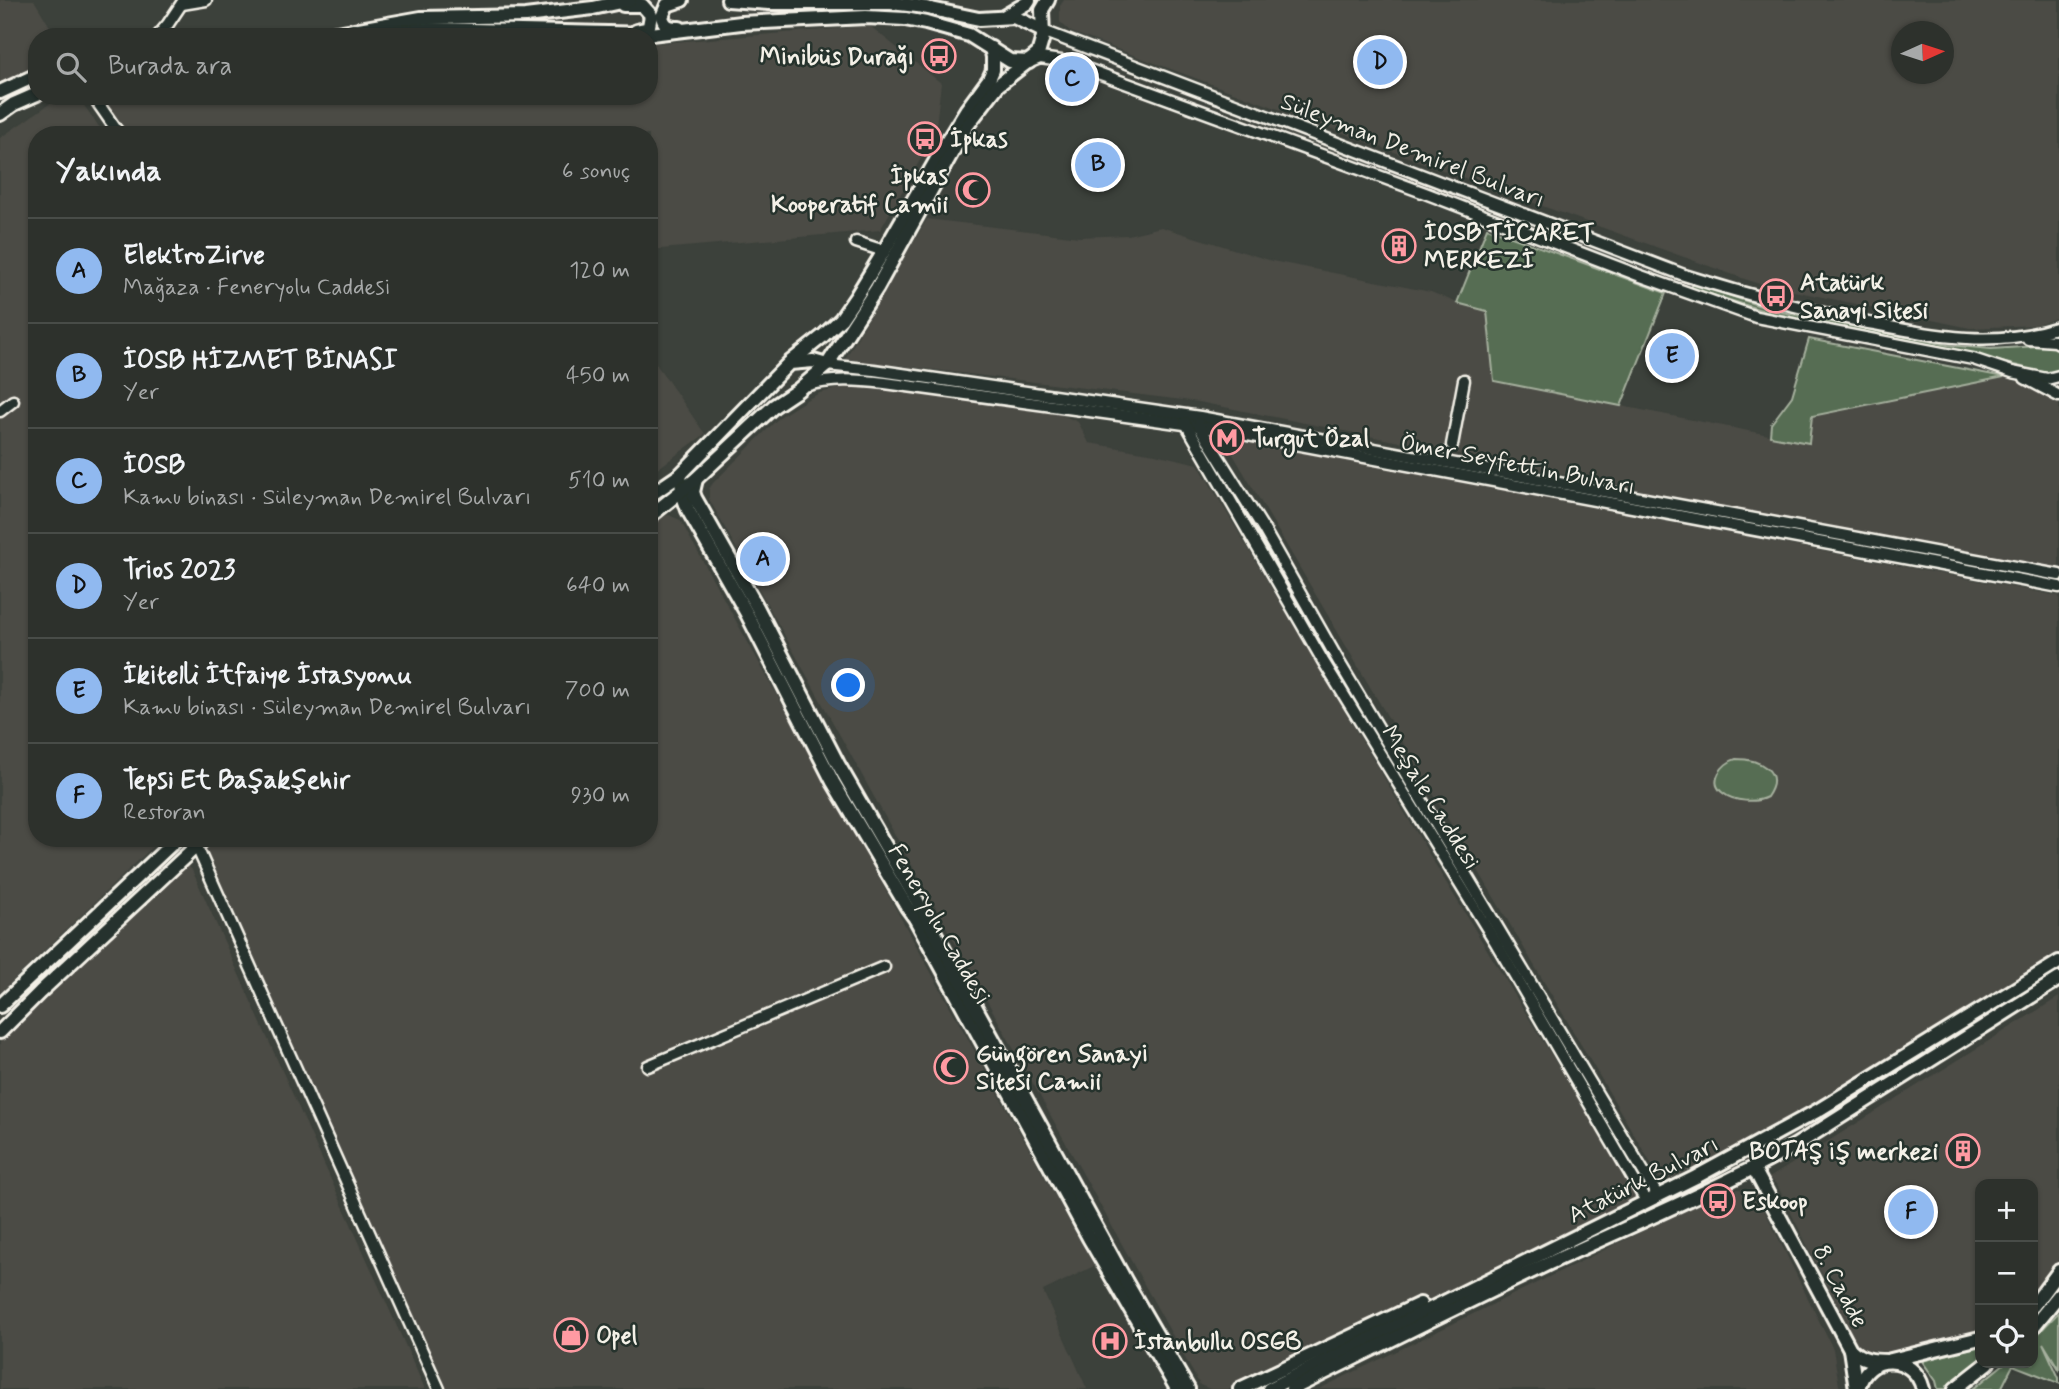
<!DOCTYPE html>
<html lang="tr">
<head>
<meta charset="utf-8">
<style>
  body { margin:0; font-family:Mynerve,sans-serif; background:#353934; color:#f1f3f6 }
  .controls { position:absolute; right:21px; bottom:21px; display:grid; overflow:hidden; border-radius:14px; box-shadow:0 2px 5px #0004 }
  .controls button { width:63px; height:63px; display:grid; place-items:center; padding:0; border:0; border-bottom:2px solid #484c48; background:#2d312c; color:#f1f3f6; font:35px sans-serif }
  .compass { position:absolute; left:1891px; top:21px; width:63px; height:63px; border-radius:50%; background:#2d312c; box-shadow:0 2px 5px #0004; rotate:87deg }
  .you { position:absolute; left:849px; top:686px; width:24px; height:24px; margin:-18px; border:5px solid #fff; border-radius:50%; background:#1a73e8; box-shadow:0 0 0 10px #1a73e833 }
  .badge { display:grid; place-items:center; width:46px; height:46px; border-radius:50%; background:#90b9f0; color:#111; font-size:23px; font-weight:700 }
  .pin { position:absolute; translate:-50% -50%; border:4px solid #fff; box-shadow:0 2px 7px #0006 }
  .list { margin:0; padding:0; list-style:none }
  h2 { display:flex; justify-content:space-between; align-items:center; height:91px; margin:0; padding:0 28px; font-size:30px }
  h2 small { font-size:23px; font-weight:400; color:#a7a9a9 }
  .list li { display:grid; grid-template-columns:46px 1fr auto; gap:21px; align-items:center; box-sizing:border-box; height:105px; padding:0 28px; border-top:2px solid #484c48 }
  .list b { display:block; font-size:26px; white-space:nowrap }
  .list p { margin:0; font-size:23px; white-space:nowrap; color:#a7a9a9 }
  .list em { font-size:23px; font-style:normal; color:#a7a9a9 }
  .icon { flex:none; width:38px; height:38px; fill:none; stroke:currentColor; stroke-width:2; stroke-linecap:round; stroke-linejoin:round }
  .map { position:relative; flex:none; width:2059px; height:1389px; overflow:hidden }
  .search { position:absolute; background:#2d312c; box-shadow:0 2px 5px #0004; left:28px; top:28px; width:630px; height:77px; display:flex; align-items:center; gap:18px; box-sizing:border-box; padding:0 24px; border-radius:28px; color:#a7a9a9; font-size:26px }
  .panel { position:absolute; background:#2d312c; box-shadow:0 2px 5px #0004; left:28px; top:126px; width:630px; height:721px; border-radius:28px }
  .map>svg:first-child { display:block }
</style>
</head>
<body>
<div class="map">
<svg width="2059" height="1389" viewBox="0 0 2059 1389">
  <rect width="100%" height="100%" fill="#3c413b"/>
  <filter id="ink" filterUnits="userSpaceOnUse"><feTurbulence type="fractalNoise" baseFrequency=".0143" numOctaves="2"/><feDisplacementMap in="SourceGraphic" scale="14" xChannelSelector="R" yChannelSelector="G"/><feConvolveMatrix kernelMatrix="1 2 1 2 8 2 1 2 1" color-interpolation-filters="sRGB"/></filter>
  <g filter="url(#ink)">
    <g fill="#4b4b45" fill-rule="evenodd">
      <path d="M0 0H34L56 37H37V70L0 86Z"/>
      <path d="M1064 0H2059V317L2035 325 1970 328 1756 283 1448 172 1071 32 1060 22V6ZM1902 32H1944V74H1902Z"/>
      <path d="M870 26 941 83 935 134 880 230 649 250V135H126L105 106 102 96H649V44Z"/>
      <path d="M61 96 78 97 105 135H37V838H162L0 993V138Z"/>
      <path d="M927 219 1079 237 1128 235 1161 227 1272 261 1431 292 1457 303 1487 310 1494 381 1809 443 1811 417 2004 377 2026 384 2059 401V570L1794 521 1199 402 845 359Z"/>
      <path d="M649 354 705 434 649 475Z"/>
      <path d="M844 387H868L1060 414 1078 422 1089 443 1155 454 1198 464 1444 879 1638 1197 1248 1389H1210L1200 1385 709 499V489L713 483 781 416 808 399 820 393Z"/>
      <path d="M1237 440 2059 596V952L1767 1134 1662 1182 1231 451Z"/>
      <path d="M669 515 680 520 1094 1266 1043 1291 1087 1389H444L208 865 204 855 205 847 213 838H649V526L660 518Z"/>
      <path d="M187 865 192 870 425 1389H0V1036L180 866Z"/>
      <path d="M2059 997V1262L2048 1278 2033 1293V1184H1980V1330L1889 1352 1859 1349 1777 1185 1769 1178Z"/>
      <path d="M1738 1189 1748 1190 1756 1193 1833 1349 1839 1385 1841 1389H1319L1727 1190Z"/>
    </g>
    <g fill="#566d52" stroke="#a5af9d" stroke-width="2">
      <path d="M1487 228 1666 293 1621 406 1494 381 1487 311 1457 303Z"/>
      <path d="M1693 283 1772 310 1948 345 1991 349 2039 346 2059 347V372L2041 375 2022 367 1944 348 1771 313 1691 288Z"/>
      <path d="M1809 339 2004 377 1812 416 1809 443 1770 436 1771 424 1792 396Z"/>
      <path d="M1736 759C1759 759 1785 771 1767 797 1756 803 1734 802 1723 793 1708 782 1722 763 1736 759Z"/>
      <path d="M2059 1312V1369L2043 1343 2059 1378V1383L2013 1365 2001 1389H1973L2005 1363H2033V1339Z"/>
      <path d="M1980 1346V1361L1946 1389H1938L1936 1381 1922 1361Z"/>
    </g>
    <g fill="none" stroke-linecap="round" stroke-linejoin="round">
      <defs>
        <g id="minor">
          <path d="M182 4 206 0"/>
          <path d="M1043 31 1684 275C1744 294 1802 309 1864 322 1931 335 1992 349 2059 327"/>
          <path d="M157 37 168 24 184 0"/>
          <path d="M1030 62 1040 58 1068 62 1425 193 1638 275 1756 317 1973 359 2012 372 2047 379 2059 376"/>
          <path d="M93 96 120 135"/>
          <path d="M856 242 884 251"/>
          <path d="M2028 339 2055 341 2059 343"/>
          <path d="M827 365 874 370 1200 417 2059 575"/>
          <path d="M2025 378 2059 396"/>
          <path d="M805 386C831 378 858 380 885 383L1199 426 2059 587"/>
          <path d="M0 411 13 401"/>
          <path d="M1185 422 1323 661 1496 943 1646 1201"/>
          <path d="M1199 423V426L1263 528 1339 662 1658 1196"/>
          <path d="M1452 445 1464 380"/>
          <path d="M196 845 439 1389"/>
          <path d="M648 1066 884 967"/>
        </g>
        <g id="major">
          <path d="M728 0 769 3H891L917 6 979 19 1014 17 1043 31"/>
          <path d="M623 5H642L651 15 649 26 646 29 636 31"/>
          <path d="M1005 16 1027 3 1029 0"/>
          <path d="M680 28C670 28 665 27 662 17L667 5 682 0"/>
          <path d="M314 37 421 18 525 16 593 8 630 0"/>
          <path d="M369 37 399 31 428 29 651 34 741 23 866 17 905 19 926 23 969 35 1010 61 1029 62"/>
          <path d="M0 92 37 75"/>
          <path d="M0 114 14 104 37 94"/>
          <path d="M790 363 813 361 827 365"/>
          <path d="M680 475 683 496 688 510 746 612 833 782 907 907 915 918 1089 1238 1177 1389"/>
          <path d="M696 479 693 492 695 498 757 607 838 764 924 913 1126 1282 1188 1389"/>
          <path d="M649 496 680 475 789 363 823 336 841 319 856 297 884 251 945 145 967 109 989 79 993 70V57L991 48"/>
          <path d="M649 517 696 479 774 406 798 390 827 365 877 288 966 127 998 85 1038 54 1043 37 1042 10 1048 0"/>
          <path d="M0 1006 178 838"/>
          <path d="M0 1032 40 992 205 838"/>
          <path d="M1754 1169 1850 1349C1861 1360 1873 1361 1887 1361L1980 1338"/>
          <path d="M2033 1306 2059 1271"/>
          <path d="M2033 1327 2059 1295"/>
          <path d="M1850 1349 1856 1389"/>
          <path d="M1240 1389 1420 1304"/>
          <path d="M1269 1389 1696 1177 1817 1111 2059 962"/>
          <path d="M1292 1389C1375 1348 1457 1306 1541 1267 1627 1227 1714 1191 1796 1145L2059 979"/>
          <path d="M1858 1389C1866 1352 1914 1353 1923 1389"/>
          <path d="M1955 1389 1988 1363"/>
        </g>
      </defs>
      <use href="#minor" stroke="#f4f1e8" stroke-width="15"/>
      <use href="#major" stroke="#f4f1e8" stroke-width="18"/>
      <use href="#minor" stroke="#26332d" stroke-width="10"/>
      <use href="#major" stroke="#26332d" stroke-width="12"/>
    </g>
  </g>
  <defs>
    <symbol id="bus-ring" viewBox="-11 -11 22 22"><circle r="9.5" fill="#26332d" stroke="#ff9aa2" stroke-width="1.5"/><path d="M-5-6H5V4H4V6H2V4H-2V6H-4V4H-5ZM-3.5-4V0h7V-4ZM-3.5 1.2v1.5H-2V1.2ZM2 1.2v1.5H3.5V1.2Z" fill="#ff9aa2"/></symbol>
    <symbol id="mosque-ring" viewBox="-11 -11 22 22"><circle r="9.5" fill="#26332d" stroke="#ff9aa2" stroke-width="1.5"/><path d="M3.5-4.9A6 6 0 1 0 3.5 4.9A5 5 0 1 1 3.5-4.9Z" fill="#ff9aa2"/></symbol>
    <symbol id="building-ring" viewBox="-11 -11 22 22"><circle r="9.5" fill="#26332d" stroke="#ff9aa2" stroke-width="1.5"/><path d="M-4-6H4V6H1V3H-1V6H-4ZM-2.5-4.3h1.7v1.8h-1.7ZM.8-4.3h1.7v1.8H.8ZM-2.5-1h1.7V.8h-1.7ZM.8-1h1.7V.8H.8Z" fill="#ff9aa2"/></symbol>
    <symbol id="metro-ring" viewBox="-11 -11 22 22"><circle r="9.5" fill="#26332d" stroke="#ff9aa2" stroke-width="1.5"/><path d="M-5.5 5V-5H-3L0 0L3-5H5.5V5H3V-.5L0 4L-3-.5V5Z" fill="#ff9aa2"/></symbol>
    <symbol id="shop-ring" viewBox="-11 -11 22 22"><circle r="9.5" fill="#26332d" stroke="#ff9aa2" stroke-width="1.5"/><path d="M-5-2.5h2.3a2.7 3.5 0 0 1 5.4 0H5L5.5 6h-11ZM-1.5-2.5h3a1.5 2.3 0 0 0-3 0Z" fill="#ff9aa2"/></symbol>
    <symbol id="hospital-ring" viewBox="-11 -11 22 22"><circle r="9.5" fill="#26332d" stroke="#ff9aa2" stroke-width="1.5"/><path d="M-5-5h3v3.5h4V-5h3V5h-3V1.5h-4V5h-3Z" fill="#ff9aa2"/></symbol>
  </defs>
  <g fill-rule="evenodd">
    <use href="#bus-ring" x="920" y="37" width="38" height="38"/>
    <use href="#bus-ring" x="906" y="120" width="38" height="38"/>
    <use href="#mosque-ring" x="954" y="171" width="38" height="38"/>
    <use href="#building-ring" x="1380" y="227" width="38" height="38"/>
    <use href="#bus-ring" x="1757" y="277" width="38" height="38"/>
    <use href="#metro-ring" x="1208" y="419" width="38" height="38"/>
    <use href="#mosque-ring" x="932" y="1048" width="38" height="38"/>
    <use href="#building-ring" x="1944" y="1132" width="38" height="38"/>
    <use href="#bus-ring" x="1699" y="1182" width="38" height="38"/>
    <use href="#shop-ring" x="552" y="1316" width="38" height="38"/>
    <use href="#hospital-ring" x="1091" y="1322" width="38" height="38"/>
  </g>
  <g text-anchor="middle" stroke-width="5" stroke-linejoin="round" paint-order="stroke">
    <g font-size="24" font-weight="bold" fill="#f4f1e8" stroke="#26332d" text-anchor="start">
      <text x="914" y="64" text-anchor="end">Minibüs Durağı</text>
      <text x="950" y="147">İpkas</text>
      <text x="948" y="184" text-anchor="end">İpkas<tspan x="948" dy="28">Kooperatif Camii</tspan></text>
      <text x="1424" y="240">İOSB TİCARET<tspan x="1424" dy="28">MERKEZİ</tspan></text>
      <text x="1800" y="290">Atatürk<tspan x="1800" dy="28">Sanayi Sitesi</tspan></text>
      <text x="1252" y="446">Turgut Özal</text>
      <text x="976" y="1061">Güngören Sanayi<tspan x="976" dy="28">Sitesi Camii</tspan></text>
      <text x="1938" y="1159" text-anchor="end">BOTAŞ iş merkezi</text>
      <text x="1742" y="1209">Eskoop</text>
      <text x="596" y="1343">Opel</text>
      <text x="1134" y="1349">İstanbullu OSGB</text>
    </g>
    <g font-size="24" fill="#f4f1e8" stroke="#26332d">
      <text transform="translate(1413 150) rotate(21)" y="8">Süleyman Demirel Bulvarı</text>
      <text transform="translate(1518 464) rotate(11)" y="8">Ömer Seyfettin Bulvarı</text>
      <text transform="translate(1431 797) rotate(58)" y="8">Meşale Caddesi</text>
      <text transform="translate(940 924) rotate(60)" y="8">Feneryolu Caddesi</text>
      <text transform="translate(1643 1179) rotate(-27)" y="8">Atatürk Bulvarı</text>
      <text transform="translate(1841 1286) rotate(62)" y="8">8. Cadde</text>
    </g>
  </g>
</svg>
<div class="controls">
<button>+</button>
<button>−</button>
<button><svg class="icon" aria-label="locate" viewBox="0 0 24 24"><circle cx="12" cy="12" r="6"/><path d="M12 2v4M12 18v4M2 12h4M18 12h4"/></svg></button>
</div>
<svg class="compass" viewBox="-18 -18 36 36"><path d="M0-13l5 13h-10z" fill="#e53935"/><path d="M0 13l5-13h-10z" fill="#a7a9a9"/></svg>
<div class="you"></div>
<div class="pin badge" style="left:763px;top:559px">A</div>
<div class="pin badge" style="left:1098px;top:165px">B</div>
<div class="pin badge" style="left:1072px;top:79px">C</div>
<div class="pin badge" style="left:1380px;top:62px">D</div>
<div class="pin badge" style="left:1672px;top:356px">E</div>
<div class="pin badge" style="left:1911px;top:1212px">F</div>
<div class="search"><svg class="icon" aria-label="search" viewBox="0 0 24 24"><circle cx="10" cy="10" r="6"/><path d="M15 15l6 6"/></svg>Burada ara</div>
<section class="panel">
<h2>Yakında<small>6 sonuç</small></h2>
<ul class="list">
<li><span class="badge">A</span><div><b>ElektroZirve</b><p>Mağaza · Feneryolu Caddesi</p></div><em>120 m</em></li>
<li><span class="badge">B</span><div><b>İOSB HİZMET BİNASI</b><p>Yer</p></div><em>450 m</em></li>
<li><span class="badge">C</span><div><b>İOSB</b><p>Kamu binası · Süleyman Demirel Bulvarı</p></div><em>510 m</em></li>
<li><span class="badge">D</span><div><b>Trios 2023</b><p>Yer</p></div><em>640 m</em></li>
<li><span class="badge">E</span><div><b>İkitelli İtfaiye İstasyonu</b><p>Kamu binası · Süleyman Demirel Bulvarı</p></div><em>700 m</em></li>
<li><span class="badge">F</span><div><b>Tepsi Et Başakşehir</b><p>Restoran</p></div><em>930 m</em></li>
</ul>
</section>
</div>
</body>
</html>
